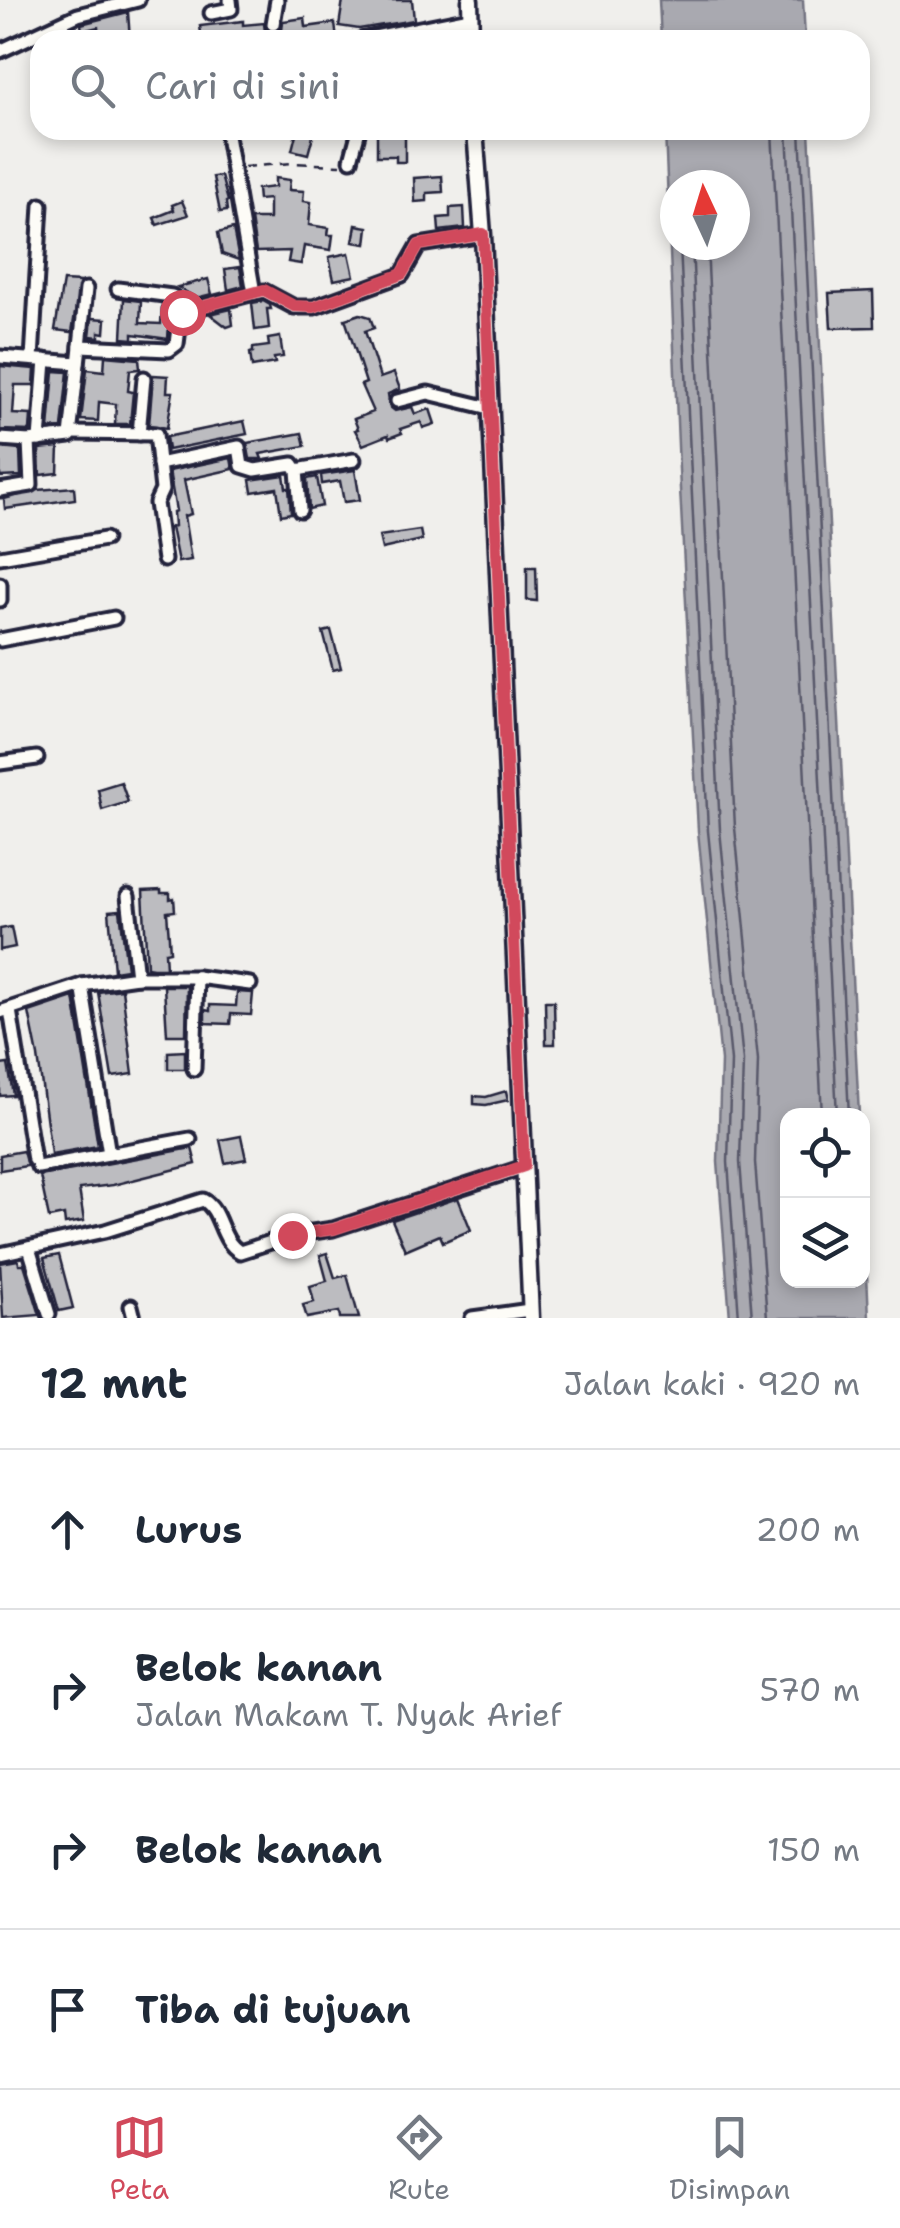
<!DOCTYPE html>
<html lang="id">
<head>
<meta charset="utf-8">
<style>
  body { margin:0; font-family:"Shantell Sans",sans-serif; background:#f2f2f3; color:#1f2937 }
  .controls { position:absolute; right:30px; bottom:30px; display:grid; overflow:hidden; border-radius:20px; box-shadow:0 5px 15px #0003 }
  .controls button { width:90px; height:90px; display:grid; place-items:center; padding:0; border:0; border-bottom:2px solid #e0e1e3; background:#fff; color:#1f2937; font:50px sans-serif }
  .compass { position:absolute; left:660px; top:170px; width:90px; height:90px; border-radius:50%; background:#fff; box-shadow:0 5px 15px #0003; rotate:356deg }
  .stop { position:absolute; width:30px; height:30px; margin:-22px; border:8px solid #d1495b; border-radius:50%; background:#fff }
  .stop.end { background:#d1495b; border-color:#fff; box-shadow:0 2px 10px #0008 }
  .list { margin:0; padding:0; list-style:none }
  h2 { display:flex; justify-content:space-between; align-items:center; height:130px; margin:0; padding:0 40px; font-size:42px }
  h2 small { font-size:32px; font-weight:400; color:#747a83 }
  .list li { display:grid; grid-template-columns:65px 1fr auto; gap:30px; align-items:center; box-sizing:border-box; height:160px; padding:0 40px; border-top:2px solid #e0e1e3 }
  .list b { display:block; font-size:38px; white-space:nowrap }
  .list p { margin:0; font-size:32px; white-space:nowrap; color:#747a83 }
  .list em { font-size:32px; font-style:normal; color:#747a83 }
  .icon { flex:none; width:55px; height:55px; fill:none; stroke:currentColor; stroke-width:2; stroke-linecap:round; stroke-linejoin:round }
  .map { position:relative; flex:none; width:900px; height:1318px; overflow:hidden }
  .search { position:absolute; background:#fff; box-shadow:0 5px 15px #0003; left:30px; right:30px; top:30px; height:110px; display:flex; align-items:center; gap:25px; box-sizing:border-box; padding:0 35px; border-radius:30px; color:#747a83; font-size:38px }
  .sheet { height:770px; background:#fff }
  nav { display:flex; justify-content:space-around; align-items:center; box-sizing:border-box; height:140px; border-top:2px solid #e0e1e3; background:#fff; font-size:28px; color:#747a83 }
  nav a { display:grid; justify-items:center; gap:5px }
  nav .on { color:#d1495b }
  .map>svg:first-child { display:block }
</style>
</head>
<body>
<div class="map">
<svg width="900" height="1318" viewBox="0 0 900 1318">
  <rect width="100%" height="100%" fill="#f0efec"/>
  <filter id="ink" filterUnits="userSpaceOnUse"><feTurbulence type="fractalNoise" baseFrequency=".01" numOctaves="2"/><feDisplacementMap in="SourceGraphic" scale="20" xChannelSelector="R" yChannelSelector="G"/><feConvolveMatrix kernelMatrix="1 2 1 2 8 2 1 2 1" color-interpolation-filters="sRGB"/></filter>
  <g filter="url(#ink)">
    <g fill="#a9a9b0" stroke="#737381" stroke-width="2.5" fill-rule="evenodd">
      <path d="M659 0H803L805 40H661Z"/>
      <path d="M665 130H809L859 1115 788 1116V1280H862L863 1187 869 1318H730L718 1162 721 1061 698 831 679 469ZM675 185H735V245H675Z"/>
    </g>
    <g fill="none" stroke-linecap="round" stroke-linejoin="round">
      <g stroke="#58586a" stroke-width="2.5">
        <path d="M772 130 822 1116"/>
        <path d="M787 130 837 1116"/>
        <path d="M800 130 849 1116"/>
        <path d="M680 245 708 831 731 1061 728 1162 739 1318"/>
        <path d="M692 245 720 830 743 1061 740 1162 752 1318"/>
        <path d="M707 245 735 828 758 1060 755 1162 767 1318"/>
      </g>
    </g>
    <g fill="#bcbcc0" stroke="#22223b" stroke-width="2.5">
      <path d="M343 0H412L414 20 359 29 339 26Z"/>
      <path d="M128 12 130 40H99L98 27 82 31 81 24Z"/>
      <path d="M305 18 306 27 335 23 337 40H202L200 26 243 21V25L264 23 265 32 272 33 282 31 283 21Z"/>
      <path d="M297 130 314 132 308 154 292 150Z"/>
      <path d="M377 130H401V135H405V162H396V156H377Z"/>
      <path d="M221 176 228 201 226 202 227 211 220 212 213 177Z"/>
      <path d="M442 176 443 192 427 193V201L415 202 414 178Z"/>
      <path d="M275 178 290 180 289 190 304 191 303 201 311 202 309 225 329 228 328 235H333L331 250 304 246 301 264 288 262 290 251 256 252 251 219H269V199L258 200 257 189 275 187Z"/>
      <path d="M182 201 188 215 157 225 154 218 174 210 172 205Z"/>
      <path d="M464 207 465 228 439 231 438 218 450 217V208Z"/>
      <path d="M356 225 368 227 366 244 353 242Z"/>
      <path d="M233 229 239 260 222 254 218 233Z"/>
      <path d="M349 253 354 276 334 280 329 257Z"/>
      <path d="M240 267 243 286 228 290 225 269Z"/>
      <path d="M208 279 212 294 196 298 178 287Z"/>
      <path d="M63 281 80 282 72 332 55 330Z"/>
      <path d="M873 291 874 327 831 328 829 293Z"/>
      <path d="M124 299 141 301 140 323 161 324 162 304 170 307 168 339 133 334V339L122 338Z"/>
      <path d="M263 301 270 305 271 309H267L269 328 255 330 252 303Z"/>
      <path d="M231 309 233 325 227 327 210 314Z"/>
      <path d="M360 314 370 317 374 328 365 331 380 378 394 373 400 389 388 394 390 407 395 411 412 407 415 414 430 409 435 424 423 428 421 422 400 429 402 433 389 438 388 435 363 445 355 430 358 429 354 419 373 412 361 385 366 383 345 319Z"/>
      <path d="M92 318 106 319 105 333 99 332V337L90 336Z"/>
      <path d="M280 337 283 357 274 358 275 363 252 367 250 353 253 352V348L269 346 268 339Z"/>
      <path d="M105 356 139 359 140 369 130 370 128 391 133 392 130 424H115L116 404 99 402 98 421 81 420 87 369 104 371Z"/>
      <path d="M0 366 35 369 34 385H15L13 414 31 415 30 431 0 430Z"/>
      <path d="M54 371 68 372 62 428 49 429Z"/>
      <path d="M153 375 168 376 167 392H173L167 428 149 425Z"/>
      <path d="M244 421 247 434 168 450 166 437Z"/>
      <path d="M302 433 305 446 260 454 262 459H250L247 443Z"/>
      <path d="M59 447 58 473 40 475 39 449Z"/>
      <path d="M0 448 20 450 21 476 0 477Z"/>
      <path d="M231 458 233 469 184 480 191 514 184 516 191 560 178 562 171 527 174 526 173 512 176 511 169 471Z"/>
      <path d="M355 470 360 500 344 502 340 481 322 484 321 475Z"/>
      <path d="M284 475 286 488H289L291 513 281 515 277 488 252 492 250 480Z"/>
      <path d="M317 477 322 506 309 509 307 479Z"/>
      <path d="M74 487 75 499 5 509 4 499 38 490Z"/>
      <path d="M420 530 422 540 382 549 379 536Z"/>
      <path d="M527 567H536L537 601 527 600Z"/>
      <path d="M331 630 341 668 333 670 323 632Z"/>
      <path d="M121 782 128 802 102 810 98 789Z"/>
      <path d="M161 890V893H170V899L174 898 175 911 167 912 170 951 165 952 166 968H153L147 967 143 891Z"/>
      <path d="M120 910 127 969 114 971 109 911Z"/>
      <path d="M11 927 15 947 0 950V929Z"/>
      <path d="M164 986H187L186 1035H167Z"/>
      <path d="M122 989 133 1074 112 1077 98 992Z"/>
      <path d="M237 992 253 993 251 1015 231 1014 230 1024 205 1023V1010L210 1011V1005L236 1006Z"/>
      <path d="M74 997 98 1146 51 1154 38 1056 29 1012Z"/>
      <path d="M545 1001H554L555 1044H546Z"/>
      <path d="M185 1051V1069H168V1052Z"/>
      <path d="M8 1064 13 1095 0 1096V1065Z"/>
      <path d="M506 1091 508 1100 486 1105 474 1104V1096L486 1097Z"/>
      <path d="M241 1136 246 1159 225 1163 220 1140Z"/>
      <path d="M192 1148 196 1164 113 1185 79 1189 84 1221 65 1224 64 1215 49 1218 40 1176Z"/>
      <path d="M23 1151 27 1166 0 1170V1155Z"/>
      <path d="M458 1198 471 1230 443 1242 440 1235 405 1250 392 1220Z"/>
      <path d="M327 1253 335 1278 347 1275 359 1318H340L339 1312 307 1318 303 1305 314 1302 310 1286 327 1281 320 1255Z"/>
      <path d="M59 1255 73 1308 59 1311 44 1258Z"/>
      <path d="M18 1260 19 1264H24L40 1315 3 1318 0 1263Z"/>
    </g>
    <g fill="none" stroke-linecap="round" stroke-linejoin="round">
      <defs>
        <g id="minor">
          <path d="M211 13 231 9 230 0"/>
          <path d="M273 24 277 0"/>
          <path d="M360 40 470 18"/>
          <path d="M0 51 78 15 138 0"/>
          <path d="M226 130 254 293 264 291 294 307H314L402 275 419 245 483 235"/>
          <path d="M351 160 359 130"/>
          <path d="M118 289 172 296 179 302 181 312"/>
          <path d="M80 346 86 289"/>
          <path d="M0 357 78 363"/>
          <path d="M32 359 41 205"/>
          <path d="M397 401 428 393 490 408"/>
          <path d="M71 433 156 434 162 490 156 503 164 560"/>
          <path d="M139 434 144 378"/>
          <path d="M0 439 29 441"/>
          <path d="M39 440 45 360"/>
          <path d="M159 464 239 447 242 466 255 470 293 464 297 470 300 510"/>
          <path d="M297 470 354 460"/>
          <path d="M0 490 31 485 29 441 70 436 80 346 169 350 177 344 181 312 254 293"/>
          <path d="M0 557 105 539"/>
          <path d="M0 584V600"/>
          <path d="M0 640 114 618"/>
          <path d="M0 763 37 758"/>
          <path d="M137 977H197L250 984"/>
          <path d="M82 985 109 1154"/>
          <path d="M10 1010 34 1160"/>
          <path d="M0 1012 82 985 137 977 128 896"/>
          <path d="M194 1069 197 977"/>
          <path d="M38 1167 190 1139"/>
          <path d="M29 1248 49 1314"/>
          <path d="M0 1254 105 1231 203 1200C222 1210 219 1240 240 1252L292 1235 333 1229 524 1167"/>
          <path d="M131 1306 134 1318"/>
          <path d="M472 1318 530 1310"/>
        </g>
        <g id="tertiary">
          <path d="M470 0 471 40"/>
          <path d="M475 130 483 235 531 1318"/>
        </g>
      </defs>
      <use href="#minor" stroke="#22223b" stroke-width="19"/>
      <use href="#tertiary" stroke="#22223b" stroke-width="21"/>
      <path stroke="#22223b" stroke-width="2.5" stroke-dasharray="10 8" stroke-linecap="butt" d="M244 167 292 163 341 165"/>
      <use href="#minor" stroke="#fdfcf7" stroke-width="11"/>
      <use href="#tertiary" stroke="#fdfcf7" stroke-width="14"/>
    </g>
  </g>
  <g fill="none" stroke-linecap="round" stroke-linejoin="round" filter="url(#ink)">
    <path stroke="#d1495b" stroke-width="12" d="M182 312 264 290 294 306 314 307 402 274 419 245 483 234 524 1166 334 1229 292 1235"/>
  </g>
</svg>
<div class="controls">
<button><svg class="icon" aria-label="locate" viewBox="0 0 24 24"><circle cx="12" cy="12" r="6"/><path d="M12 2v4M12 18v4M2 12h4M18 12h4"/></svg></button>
<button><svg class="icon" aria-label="layers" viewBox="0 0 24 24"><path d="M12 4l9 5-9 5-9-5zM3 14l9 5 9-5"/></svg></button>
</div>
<svg class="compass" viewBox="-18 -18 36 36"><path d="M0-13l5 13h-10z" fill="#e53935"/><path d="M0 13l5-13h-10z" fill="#747a83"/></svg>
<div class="stop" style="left:182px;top:312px"></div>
<div class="stop end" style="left:292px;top:1235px"></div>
<div class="search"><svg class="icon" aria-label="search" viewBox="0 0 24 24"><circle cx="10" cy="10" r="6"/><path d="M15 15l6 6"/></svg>Cari di sini</div>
</div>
<section class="sheet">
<h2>12 mnt<small>Jalan kaki · 920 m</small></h2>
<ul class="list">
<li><svg class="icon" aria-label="ahead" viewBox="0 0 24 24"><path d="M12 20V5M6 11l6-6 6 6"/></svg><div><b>Lurus</b></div><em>200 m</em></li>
<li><svg class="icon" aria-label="right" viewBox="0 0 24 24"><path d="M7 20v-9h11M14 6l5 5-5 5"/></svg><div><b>Belok kanan</b><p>Jalan Makam T. Nyak Arief</p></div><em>570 m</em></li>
<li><svg class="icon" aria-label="right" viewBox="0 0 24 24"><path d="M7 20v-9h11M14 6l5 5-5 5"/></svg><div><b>Belok kanan</b></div><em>150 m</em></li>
<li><svg class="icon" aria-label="arrive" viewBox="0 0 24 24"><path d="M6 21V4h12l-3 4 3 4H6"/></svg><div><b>Tiba di tujuan</b></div></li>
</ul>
</section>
<nav>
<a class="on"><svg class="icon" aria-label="map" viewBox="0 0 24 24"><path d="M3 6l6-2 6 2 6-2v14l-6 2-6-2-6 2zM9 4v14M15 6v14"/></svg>Peta</a>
<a><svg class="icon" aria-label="directions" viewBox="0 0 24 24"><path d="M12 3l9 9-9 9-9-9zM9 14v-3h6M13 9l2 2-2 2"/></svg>Rute</a>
<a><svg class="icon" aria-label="saved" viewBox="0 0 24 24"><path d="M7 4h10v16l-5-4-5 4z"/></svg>Disimpan</a>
</nav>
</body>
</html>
